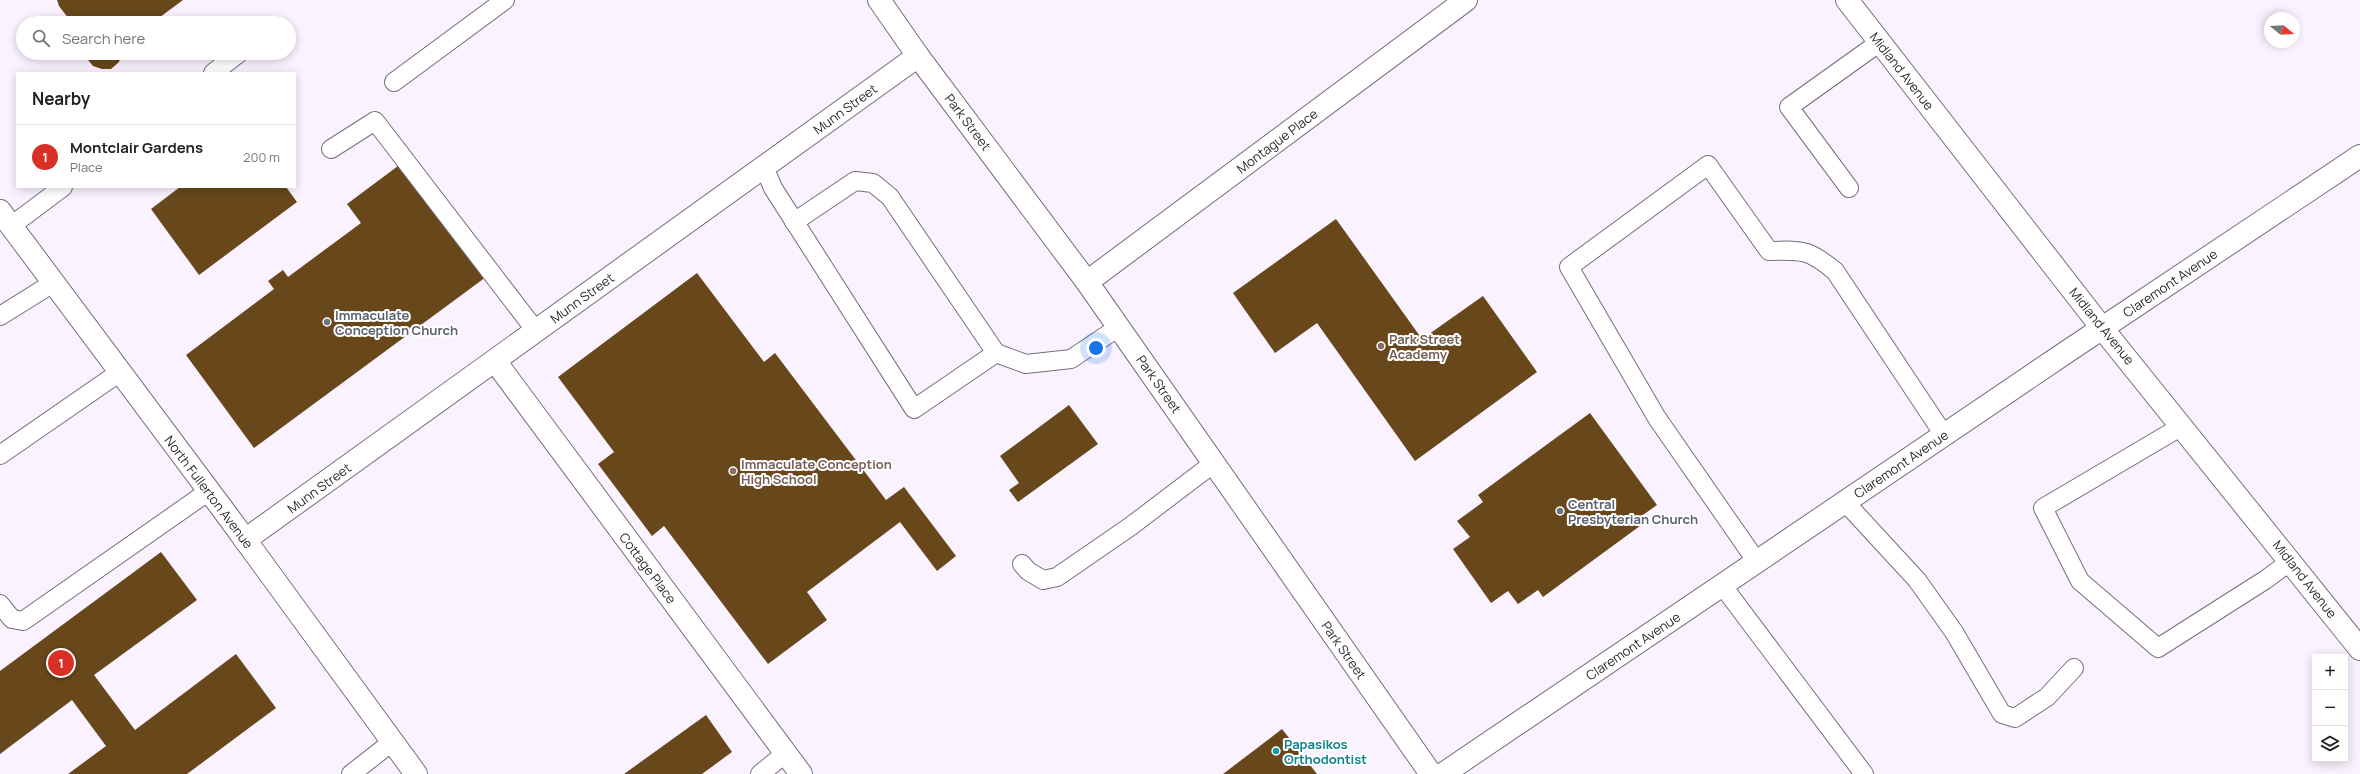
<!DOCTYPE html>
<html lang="en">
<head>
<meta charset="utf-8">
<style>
  body { margin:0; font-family:Manrope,sans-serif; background:#f6f6f6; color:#222 }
  .controls { position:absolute; right:12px; bottom:12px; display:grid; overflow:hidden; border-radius:0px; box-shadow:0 2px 10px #0003 }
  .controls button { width:36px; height:36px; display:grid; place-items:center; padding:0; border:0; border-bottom:1px solid #e0e0e0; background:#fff; color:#222; font:20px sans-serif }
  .compass { position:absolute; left:2264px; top:12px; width:36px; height:36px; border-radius:50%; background:#fff; box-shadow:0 2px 10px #0003; rotate:108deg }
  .you { position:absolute; left:1096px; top:348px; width:14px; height:14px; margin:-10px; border:3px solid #fff; border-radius:50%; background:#1a73e8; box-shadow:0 0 0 6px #1a73e833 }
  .badge { display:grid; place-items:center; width:26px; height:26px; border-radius:50%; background:#d93025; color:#fff; font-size:13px; font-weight:700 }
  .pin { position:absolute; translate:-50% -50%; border:2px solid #fff; box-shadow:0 1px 4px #0006 }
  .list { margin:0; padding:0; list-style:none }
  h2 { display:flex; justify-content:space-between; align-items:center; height:52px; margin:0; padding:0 16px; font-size:17px }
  h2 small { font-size:13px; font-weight:400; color:#767676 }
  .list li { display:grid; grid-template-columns:26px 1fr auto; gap:12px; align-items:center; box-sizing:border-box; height:64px; padding:0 16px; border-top:1px solid #e0e0e0 }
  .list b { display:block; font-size:15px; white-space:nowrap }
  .list p { margin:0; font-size:13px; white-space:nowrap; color:#767676 }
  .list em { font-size:13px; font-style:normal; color:#767676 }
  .icon { flex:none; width:22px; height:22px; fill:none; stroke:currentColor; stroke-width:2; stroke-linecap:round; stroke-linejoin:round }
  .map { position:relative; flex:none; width:2360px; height:774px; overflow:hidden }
  .search { position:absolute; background:#fff; box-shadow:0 2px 10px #0003; left:16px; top:16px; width:280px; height:44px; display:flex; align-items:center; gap:10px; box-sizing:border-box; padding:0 14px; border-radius:22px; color:#767676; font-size:15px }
  .panel { position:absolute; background:#fff; box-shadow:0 2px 10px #0003; left:16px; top:72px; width:280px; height:116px; border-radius:0px }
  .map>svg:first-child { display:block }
</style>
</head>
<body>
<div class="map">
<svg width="2360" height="774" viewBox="0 0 2360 774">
  <rect width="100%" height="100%" fill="#faf2fe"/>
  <g fill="#68471b">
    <path d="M57 0H183L152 23H72L59 6Z"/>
    <path d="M87 53H122L119 62 111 69H102L93 66 88 60Z"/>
    <path d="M402 163 486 277 254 448 186 355 274 289 268 281 283 270 288 277 361 223 347 204Z"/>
    <path d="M180 187H286L297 202 199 275 151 209Z"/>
    <path d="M1336 219 1422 339 1483 296 1537 372 1415 461 1317 323 1275 353 1233 293Z"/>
    <path d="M697 273 764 362 775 353 886 500 904 487 956 556 937 571 900 522 807 592 827 620 768 664 664 526 652 536 598 464 614 452 558 377Z"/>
    <path d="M1069 405 1098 444 1018 502 1009 490 1019 483 1000 456Z"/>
    <path d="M1590 413 1657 505 1640 517 1644 523 1543 597 1538 590 1518 604 1508 591 1491 603 1453 549 1470 537 1457 521 1483 502 1478 495Z"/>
    <path d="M161 552 197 600 94 675 135 730 236 654 276 708 187 774H68L106 746 72 700 0 754V671Z"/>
    <path d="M706 715 732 752 702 774H624Z"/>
    <path d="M1282 729 1317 774H1223Z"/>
  </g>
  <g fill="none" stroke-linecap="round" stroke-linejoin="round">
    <defs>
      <g id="lane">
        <path d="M213 73 239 53"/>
        <path d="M394 82 505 0"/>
        <path d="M331 149 375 121 536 331"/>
        <path d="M764 167 773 188 914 409 996 353 1026 364 1071 359 1119 327"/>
        <path d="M1849 188 1789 107 1880 42"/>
        <path d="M794 222 855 181 873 183 890 197 996 353"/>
        <path d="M11 226 63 187"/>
        <path d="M0 316 53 283"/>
        <path d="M2182 426 2043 508 2080 581 2158 648 2265 580 2291 561"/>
        <path d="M0 455 120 372"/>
        <path d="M1845 502 1917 580 1954 632 2002 714 2015 718 2047 697 2074 668"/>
        <path d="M1757 562 1657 418 1569 267 1708 165 1769 251C1803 250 1808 249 1835 271L1944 435"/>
        <path d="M1022 564 1028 571 1043 580 1057 577 1131 526 1214 463"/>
        <path d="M1722 585 1864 774"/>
        <path d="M0 604 12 619 23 621 209 491"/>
        <path d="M351 774 392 742"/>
        <path d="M760 774 786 753"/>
      </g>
      <g id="street">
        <path d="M1847 0 2102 328 2360 649"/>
        <path d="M0 211 227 515 416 774"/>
        <path d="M1087 282 1466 0"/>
        <path d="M495 361 801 774"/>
        <path d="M245 540 918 56"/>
      </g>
      <g id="secondary">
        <path d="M879 0 918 56 1087 282 1431 774"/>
        <path d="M1443 774 2068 351 2360 156"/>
      </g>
    </defs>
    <use href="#lane" stroke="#786d7e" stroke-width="20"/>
    <use href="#street" stroke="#786d7e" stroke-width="24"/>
    <use href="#secondary" stroke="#786d7e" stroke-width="24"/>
    <use href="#lane" stroke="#fff" stroke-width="18"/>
    <use href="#street" stroke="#fff" stroke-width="22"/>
    <use href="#secondary" stroke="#fff" stroke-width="22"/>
  </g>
  <g fill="#6b7280" stroke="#fff" stroke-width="1.5">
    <circle cx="327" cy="322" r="4"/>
    <circle cx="1560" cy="511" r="4"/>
  </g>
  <g fill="#8d6e63" stroke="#fff" stroke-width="1.5">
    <circle cx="1381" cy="346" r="4"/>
    <circle cx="733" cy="471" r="4"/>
  </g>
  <circle fill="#0f9aa8" stroke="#fff" stroke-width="1.5" cx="1276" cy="751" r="4"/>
  <g text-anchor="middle" stroke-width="4" stroke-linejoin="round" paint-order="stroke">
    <g font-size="13" fill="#2d282f" stroke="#fff">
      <text transform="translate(1902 71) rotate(52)" y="5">Midland Avenue</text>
      <text transform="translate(845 109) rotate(-36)" y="5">Munn Street</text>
      <text transform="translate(968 122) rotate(53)" y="5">Park Street</text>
      <text transform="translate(1277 141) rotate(-37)" y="5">Montague Place</text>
      <text transform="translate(2170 283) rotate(-34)" y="5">Claremont Avenue</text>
      <text transform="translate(582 298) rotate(-36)" y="5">Munn Street</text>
      <text transform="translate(2102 326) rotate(51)" y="5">Midland Avenue</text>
      <text transform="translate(1159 384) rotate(55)" y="5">Park Street</text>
      <text transform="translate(1901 464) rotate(-34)" y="5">Claremont Avenue</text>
      <text transform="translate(319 488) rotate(-36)" y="5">Munn Street</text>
      <text transform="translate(209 492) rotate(53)" y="5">North Fullerton Avenue</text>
      <text transform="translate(648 568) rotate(53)" y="5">Cottage Place</text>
      <text transform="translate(2305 579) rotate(52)" y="5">Midland Avenue</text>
      <text transform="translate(1633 646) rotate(-34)" y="5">Claremont Avenue</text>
      <text transform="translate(1344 650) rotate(55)" y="5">Park Street</text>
    </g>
    <g font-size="13" font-weight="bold" fill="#5b616d" stroke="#fff" text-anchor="start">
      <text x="335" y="320">Immaculate<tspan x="335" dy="15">Conception Church</tspan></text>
      <text x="1568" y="509">Central<tspan x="1568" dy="15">Presbyterian Church</tspan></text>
    </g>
    <g font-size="13" font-weight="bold" fill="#785e54" stroke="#fff" text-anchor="start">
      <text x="1389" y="344">Park Street<tspan x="1389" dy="15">Academy</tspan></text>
      <text x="741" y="469">Immaculate Conception<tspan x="741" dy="15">High School</tspan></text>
    </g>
    <g font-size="13" font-weight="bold" fill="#0d838f" stroke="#fff" text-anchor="start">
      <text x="1284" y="749">Papasikos<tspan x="1284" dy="15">Orthodontist</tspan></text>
    </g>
  </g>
</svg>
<div class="controls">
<button>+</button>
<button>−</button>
<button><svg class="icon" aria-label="layers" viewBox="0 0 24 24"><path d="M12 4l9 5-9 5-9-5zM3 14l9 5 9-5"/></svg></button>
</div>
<svg class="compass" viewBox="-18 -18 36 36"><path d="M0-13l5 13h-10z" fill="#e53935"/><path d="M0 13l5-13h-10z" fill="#767676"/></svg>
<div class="you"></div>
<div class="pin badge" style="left:61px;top:663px">1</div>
<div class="search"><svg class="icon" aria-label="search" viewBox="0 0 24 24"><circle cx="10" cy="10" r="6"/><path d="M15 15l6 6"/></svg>Search here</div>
<section class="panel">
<h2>Nearby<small></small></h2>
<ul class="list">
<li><span class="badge">1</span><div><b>Montclair Gardens</b><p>Place</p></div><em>200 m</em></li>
</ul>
</section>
</div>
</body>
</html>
